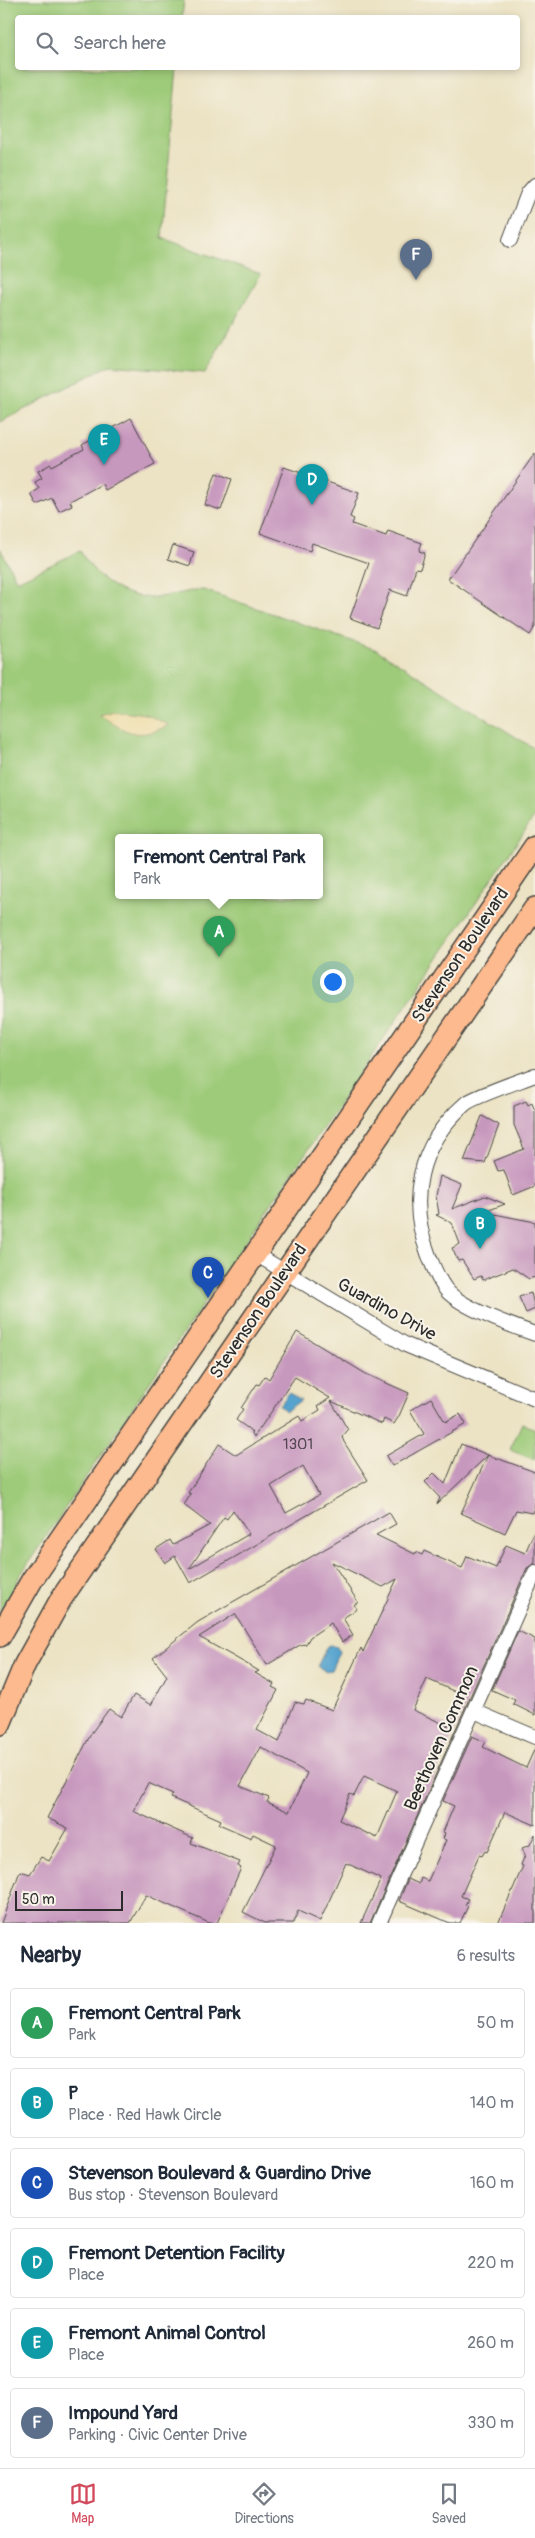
<!DOCTYPE html>
<html lang="en">
<head>
<meta charset="utf-8">
<style>
  body { margin:0; font-family:Pangolin,sans-serif; background:#f6f6f7; color:#1f2937 }
  .scale { position:absolute; left:15px; bottom:12px; width:108px; box-sizing:border-box; padding-left:5px; border:2px solid #2b2b2b; border-top:0; font-size:14px; line-height:18px; white-space:nowrap; color:#2b2b2b; -webkit-text-stroke:4px #f7f3e8; paint-order:stroke }
  .you { position:absolute; left:332px; top:981px; width:18px; height:18px; margin:-12px; border:4px solid #fff; border-radius:50%; background:#1a73e8; box-shadow:0 0 0 8px #1a73e833 }
  .badge { display:grid; place-items:center; width:32px; height:32px; border-radius:50%; background:#d1495b; color:#fff; font-size:16px; font-weight:700 }
  .pin { position:absolute; translate:-50% -41px; filter:drop-shadow(0 1px 2px #0008) }
  .pin::after { content:''; position:absolute; top:26px; width:18px; height:15px; background:inherit; clip-path:polygon(0 0,100% 0,50% 100%) }
  .popup { position:absolute; left:115px; top:834px; width:208px; height:65px; box-sizing:border-box; display:grid; place-content:center; border-radius:5px; background:#fff; filter:drop-shadow(0 1px 4px #0005); font-size:16px; white-space:nowrap; color:#747a83 }
  .popup b { font-size:19px; color:#1f2937 }
  .popup::after { content:''; position:absolute; left:50%; top:100%; margin-left:-10px; border:10px solid transparent; border-top-color:#fff }
  .list { margin:0; padding:0; list-style:none }
  h2 { display:flex; justify-content:space-between; align-items:center; height:65px; margin:0; padding:0 20px; font-size:21px }
  h2 small { font-size:16px; font-weight:400; color:#747a83 }
  .list li { display:grid; grid-template-columns:32px 1fr auto; gap:15px; align-items:center; box-sizing:border-box; height:70px; margin:0 10px 10px; padding:0 10px; border:1px solid #e0e1e3; border-radius:5px }
  .list b { display:block; font-size:19px; white-space:nowrap }
  .list p { margin:0; font-size:16px; white-space:nowrap; color:#747a83 }
  .list em { font-size:16px; font-style:normal; color:#747a83 }
  .icon { flex:none; width:28px; height:28px; fill:none; stroke:currentColor; stroke-width:2; stroke-linecap:round; stroke-linejoin:round }
  .map { position:relative; flex:none; width:535px; height:1923px; overflow:hidden }
  .search { position:absolute; background:#fff; box-shadow:0 2px 8px #0003; left:15px; right:15px; top:15px; height:55px; display:flex; align-items:center; gap:12px; box-sizing:border-box; padding:0 18px; border-radius:5px; color:#747a83; font-size:19px }
  .sheet { height:545px; background:#fff }
  nav { display:flex; justify-content:space-around; align-items:center; box-sizing:border-box; height:70px; border-top:1px solid #e0e1e3; background:#fff; font-size:14px; color:#747a83 }
  nav a { display:grid; justify-items:center; gap:2px }
  nav .on { color:#d1495b }
  .map>svg:first-child { display:block }
</style>
</head>
<body>
<div class="map">
<svg width="535" height="1923" viewBox="0 0 535 1923">
  <rect width="100%" height="100%" fill="#f7f3e8"/>
  <filter id="ink" filterUnits="userSpaceOnUse"><feTurbulence type="fractalNoise" baseFrequency=".02" numOctaves="2"/><feDisplacementMap in="SourceGraphic" scale="10" xChannelSelector="R" yChannelSelector="G"/><feConvolveMatrix kernelMatrix="1 2 1 2 8 2 1 2 1" color-interpolation-filters="sRGB"/></filter>
  <filter id="wash" filterUnits="userSpaceOnUse"><feTurbulence type="fractalNoise" baseFrequency=".0096" numOctaves="4" result="noise"/><feDisplacementMap in="SourceGraphic" scale="20" xChannelSelector="R" yChannelSelector="G"/><feGaussianBlur stdDeviation="1.12" result="paint"/><feColorMatrix in="noise" values="0 0 0 0 0 0 0 0 0 0 0 0 0 0 0 0 0 1.4 0 .05"/><feComposite in="paint" operator="in"/></filter>
  <g filter="url(#wash)">
    <rect width="100%" height="100%" fill="#ece3c4"/>
    <g fill="#9ecb79" stroke="#647b52" fill-rule="evenodd">
      <path d="M0 0H184L182 17 18 18V68H177L162 238 261 274 205 373 110 365 0 422Z"/>
      <path d="M0 548 17 581 80 551C99 583 129 603 166 596 180 594 190 590 204 590L377 650 535 749V816L129 1413 21 1574 0 1613ZM119 838H319V896H119Z"/>
      <path d="M522 1423 535 1429V1460L510 1450Z"/>
    </g>
    <path fill="#eeda9e" stroke="#8c8264" d="M113 710 145 714 169 725C138 741 126 733 99 714Z"/>
    <g fill="#55a3ce" stroke="#40677c">
      <path d="M289 1393 301 1400 286 1411 279 1406Z"/>
      <path d="M331 1645 337 1647 339 1652 331 1670 327 1672 320 1669 318 1665 327 1646Z"/>
    </g>
    <g id="blocks">
      <g fill="#c798be" fill-rule="evenodd">
        <path d="M131 418 155 464 105 490 102 484 70 501 72 505 59 511 52 498 37 505 31 494 39 489 35 482 42 478 38 471 51 464 52 466 84 449 82 445Z"/>
        <path d="M535 453V627L530 635 448 579Z"/>
        <path d="M284 467 359 493 350 517 354 519 352 524 386 536 388 531 422 543 419 551 425 553 420 569 416 568 407 596 390 590 377 628 350 618 369 563 312 543 310 551 260 533Z"/>
        <path d="M216 473 232 479 221 510 205 505Z"/>
        <path d="M173 545 194 552 190 566 168 559Z"/>
        <path d="M526 1101 528 1105 532 1103 535 1111V1186L513 1195 504 1170 498 1171 494 1161 524 1149 514 1125V1106Z"/>
        <path d="M482 1116 499 1125 485 1163 464 1161Z"/>
        <path d="M440 1176 462 1185 452 1209 485 1196 505 1204 484 1212 535 1222V1277L529 1279 513 1268 483 1280 481 1276 474 1279 462 1260 458 1261 452 1248 460 1244 452 1223 436 1215 439 1214 436 1196Z"/>
        <path d="M531 1293 535 1309 526 1313 519 1297Z"/>
        <path d="M297 1332 366 1374 409 1393 399 1416 394 1424 384 1419 382 1424 331 1401 348 1430 342 1437 344 1442 368 1480 190 1583 175 1556 165 1563 156 1549 170 1540 173 1545 210 1525 184 1505 191 1494 188 1493 219 1444 236 1455 299 1416 302 1421 320 1410 318 1406 330 1398 295 1377 254 1437 250 1430 236 1420 243 1409 241 1408 257 1384 259 1385 265 1376 269 1379ZM303 1466 319 1495 286 1513 271 1486ZM233 1510 249 1534 189 1569 224 1517 227 1519Z"/>
        <path d="M431 1398 445 1422 460 1414 466 1424 392 1466 386 1456 424 1434 410 1410Z"/>
        <path d="M461 1444 488 1455 437 1504 440 1498 425 1482 434 1473 445 1484Z"/>
        <path d="M488 1455 535 1472V1505L532 1513 516 1510 505 1533 461 1513Z"/>
        <path d="M389 1512 396 1524 376 1535 415 1554 416 1552 422 1555 424 1551 462 1568 467 1556 496 1568 506 1545 525 1553 535 1530V1563L527 1568 370 1923H361L381 1879 346 1863 320 1921 298 1911 293 1923H265L243 1912 276 1845 253 1834 251 1838 219 1824 221 1820 171 1798 173 1794 148 1783 133 1811 193 1838 191 1843 240 1862 238 1866 241 1868 217 1923H209L146 1895 130 1923H1L20 1871 30 1874 41 1857 49 1861 68 1828 47 1818 92 1732 109 1709 121 1717 134 1695 151 1705 167 1676 153 1658 198 1622ZM332 1562 383 1587 397 1579 363 1652 361 1648 332 1710 306 1700 304 1704 295 1702 279 1742 257 1730 278 1690 272 1687 274 1684 255 1673 259 1671 199 1637 235 1614 267 1665 300 1645 306 1644 310 1637 331 1623 342 1642 353 1635 343 1618 357 1609 354 1605 358 1602ZM427 1679 462 1695 448 1726 413 1710ZM261 1747 307 1773 289 1812 267 1802 269 1798 240 1786ZM364 1776 397 1791 377 1838 339 1820 350 1794 354 1796Z"/>
        <path d="M518 1631 535 1639V1715L513 1704 515 1700 492 1690Z"/>
        <path d="M472 1736 486 1742 483 1747 526 1768 535 1748V1825L505 1812 487 1852 485 1851 482 1856 479 1855 461 1896 468 1899 465 1905 468 1906 460 1923H450L399 1901 408 1879 419 1884 421 1878 428 1881 446 1840 443 1839 445 1833 443 1832 454 1806 443 1801Z"/>
        <path d="M535 1834V1923H498L523 1866 521 1865 525 1855 522 1848 530 1845Z"/>
      </g>
    </g>
  </g>
  <g filter="url(#ink)">
    <use href="#blocks" fill-opacity="0" stroke="#484742" stroke-width="1"/>
    <g fill="none" stroke-linecap="round" stroke-linejoin="round">
      <defs>
        <g id="minor">
          <path d="M510 240 528 193 535 185"/>
          <path d="M535 1075C520 1081 475 1096 465 1104 418 1145 407 1200 429 1256 434 1268 439 1283 449 1293 467 1310 512 1326 535 1334"/>
          <path d="M254 1253 406 1345 535 1399"/>
          <path d="M474 1711 535 1737"/>
          <path d="M379 1923 535 1572"/>
        </g>
        <g id="primary">
          <path d="M0 1636 32 1580 535 846"/>
          <path d="M0 1724 25 1664 61 1599 535 908"/>
        </g>
      </defs>
      <use href="#minor" stroke="#484742" stroke-width="16"/>
      <use href="#primary" stroke="#484742" stroke-width="24"/>
      <use href="#minor" stroke="#fff" stroke-width="14"/>
      <use href="#primary" stroke="#fcba8e" stroke-width="21"/>
    </g>
  </g>
  <g text-anchor="middle" stroke-width="4" stroke-linejoin="round" paint-order="stroke">
    <g font-size="15" fill="#524650">
      <text x="298" y="1449">1301</text>
    </g>
    <g font-size="18" fill="#2b2b2b" stroke="#f7f3e8">
      <text transform="translate(460 955) rotate(-56)" y="6">Stevenson Boulevard</text>
      <text transform="translate(387 1309) rotate(29)" y="6">Guardino Drive</text>
      <text transform="translate(258 1311) rotate(-56)" y="6">Stevenson Boulevard</text>
      <text transform="translate(441 1738) rotate(-66)" y="6">Beethoven Common</text>
    </g>
  </g>
</svg>
<div class="scale">50 m</div>
<div class="you"></div>
<div class="pin badge" style="left:219px;top:957px;background:#2e9e5b">A</div>
<div class="popup"><b>Fremont Central Park</b>Park</div>
<div class="pin badge" style="left:480px;top:1249px;background:#0f9aa8">B</div>
<div class="pin badge" style="left:208px;top:1298px;background:#1a4fb4">C</div>
<div class="pin badge" style="left:312px;top:505px;background:#0f9aa8">D</div>
<div class="pin badge" style="left:104px;top:465px;background:#0f9aa8">E</div>
<div class="pin badge" style="left:416px;top:280px;background:#5c6f8a">F</div>
<div class="search"><svg class="icon" aria-label="search" viewBox="0 0 24 24"><circle cx="10" cy="10" r="6"/><path d="M15 15l6 6"/></svg>Search here</div>
</div>
<section class="sheet">
<h2>Nearby<small>6 results</small></h2>
<ul class="list">
<li><span class="badge" style="background:#2e9e5b">A</span><div><b>Fremont Central Park</b><p>Park</p></div><em>50 m</em></li>
<li><span class="badge" style="background:#0f9aa8">B</span><div><b>P</b><p>Place · Red Hawk Circle</p></div><em>140 m</em></li>
<li><span class="badge" style="background:#1a4fb4">C</span><div><b>Stevenson Boulevard &amp; Guardino Drive</b><p>Bus stop · Stevenson Boulevard</p></div><em>160 m</em></li>
<li><span class="badge" style="background:#0f9aa8">D</span><div><b>Fremont Detention Facility</b><p>Place</p></div><em>220 m</em></li>
<li><span class="badge" style="background:#0f9aa8">E</span><div><b>Fremont Animal Control</b><p>Place</p></div><em>260 m</em></li>
<li><span class="badge" style="background:#5c6f8a">F</span><div><b>Impound Yard</b><p>Parking · Civic Center Drive</p></div><em>330 m</em></li>
</ul>
</section>
<nav>
<a class="on"><svg class="icon" aria-label="map" viewBox="0 0 24 24"><path d="M3 6l6-2 6 2 6-2v14l-6 2-6-2-6 2zM9 4v14M15 6v14"/></svg>Map</a>
<a><svg class="icon" aria-label="directions" viewBox="0 0 24 24"><path d="M12 3l9 9-9 9-9-9zM9 14v-3h6M13 9l2 2-2 2"/></svg>Directions</a>
<a><svg class="icon" aria-label="saved" viewBox="0 0 24 24"><path d="M7 4h10v16l-5-4-5 4z"/></svg>Saved</a>
</nav>
</body>
</html>
